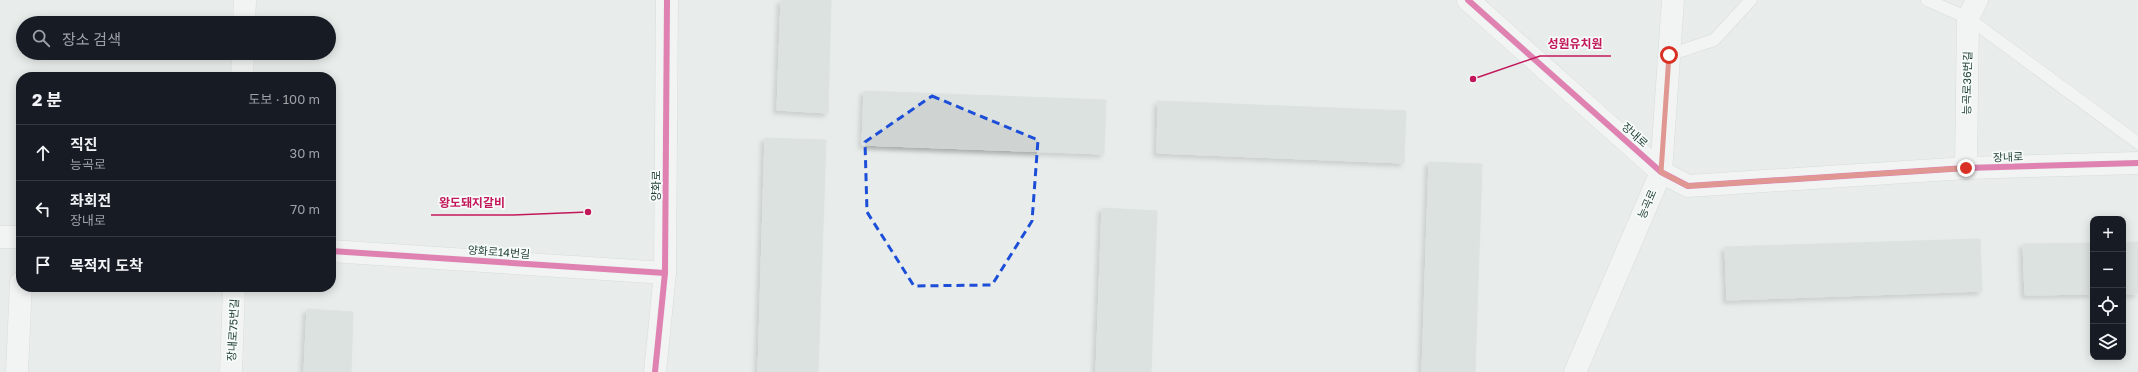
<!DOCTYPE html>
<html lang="ko">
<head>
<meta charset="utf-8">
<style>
  body { margin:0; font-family:"Golos Text","Noto Sans KR",sans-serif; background:#242831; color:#f1f3f6 }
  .controls { position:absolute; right:12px; bottom:12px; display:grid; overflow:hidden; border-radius:8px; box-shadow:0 2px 10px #0003 }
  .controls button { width:36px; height:36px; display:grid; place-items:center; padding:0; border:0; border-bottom:1px solid #363941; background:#171b24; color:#f1f3f6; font:20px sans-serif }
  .stop { position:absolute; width:12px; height:12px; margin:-9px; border:3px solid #d93025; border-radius:50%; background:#fff }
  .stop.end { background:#d93025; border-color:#fff; box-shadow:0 1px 4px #0008 }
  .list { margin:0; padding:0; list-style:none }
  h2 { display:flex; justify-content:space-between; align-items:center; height:52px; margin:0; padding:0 16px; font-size:17px }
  h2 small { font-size:13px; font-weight:400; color:#9ea1a6 }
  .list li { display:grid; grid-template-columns:26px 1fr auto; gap:12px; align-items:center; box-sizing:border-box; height:56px; padding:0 16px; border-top:1px solid #363941 }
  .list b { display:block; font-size:15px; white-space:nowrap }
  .list p { margin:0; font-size:13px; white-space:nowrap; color:#9ea1a6 }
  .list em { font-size:13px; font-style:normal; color:#9ea1a6 }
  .icon { flex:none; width:22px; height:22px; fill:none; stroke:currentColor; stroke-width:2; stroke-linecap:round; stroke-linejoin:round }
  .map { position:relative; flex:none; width:2138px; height:372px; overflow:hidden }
  .search { position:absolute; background:#171b24; box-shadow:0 2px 10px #0003; left:16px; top:16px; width:320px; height:44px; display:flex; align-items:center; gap:10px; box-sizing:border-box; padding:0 14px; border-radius:22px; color:#9ea1a6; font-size:15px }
  .panel { position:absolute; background:#171b24; box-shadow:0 2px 10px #0003; left:16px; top:72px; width:320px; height:220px; border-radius:16px }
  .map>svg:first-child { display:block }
</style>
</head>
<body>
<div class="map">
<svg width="2138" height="372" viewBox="0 0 2138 372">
  <defs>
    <filter id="shadow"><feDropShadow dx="-3.5" dy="3.5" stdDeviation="2" flood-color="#0004"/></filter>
  </defs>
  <rect width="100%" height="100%" fill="#e8edeb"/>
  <g fill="#cfd4d2" stroke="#d1d6d4" filter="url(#shadow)">
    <path d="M781 0H831L828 113 777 110Z"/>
    <path d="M864 91 1106 100 1104 154 862 145Z"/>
    <path d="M1158 101 1406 111 1404 163 1157 153Z"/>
    <path d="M765 138 826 140 818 372H758Z"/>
    <path d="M1429 162 1482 164 1475 372H1422Z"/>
    <path d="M1102 208 1157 211 1151 372H1096Z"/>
    <path d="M1980 239 1982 291 1727 300 1725 247Z"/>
    <path d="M2138 242V294H2123V243Z"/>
    <path d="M2093 243V294L2025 295 2023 244Z"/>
    <path d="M307 309 353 312 351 372H304Z"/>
  </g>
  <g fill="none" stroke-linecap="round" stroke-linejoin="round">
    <defs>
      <g id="service">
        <path d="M1927 0 1968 18 2138 143"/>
        <path d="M1669 55 1714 40 1751 0"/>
      </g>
      <g id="minor">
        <path d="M244 23 245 0"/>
        <path d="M242 77 243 53"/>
        <path d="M1966 168 1968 18 1977 0"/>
        <path d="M0 237H21"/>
        <path d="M331 251 665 273"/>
        <path d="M17 372 21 282"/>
        <path d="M231 372 234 287"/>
        <path d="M1575 372 1661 172 1673 0"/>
      </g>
      <g id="tertiary">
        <path d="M1468 0 1661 172 1688 186 1966 168 2138 163"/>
        <path d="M655 372 665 273 667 0"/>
      </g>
    </defs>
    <use href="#service" stroke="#c5cac8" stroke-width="13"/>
    <use href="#minor" stroke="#c5cac8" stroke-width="23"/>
    <use href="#tertiary" stroke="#c5cac8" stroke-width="23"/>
    <use href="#service" stroke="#fcfcfc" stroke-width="12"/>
    <use href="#minor" stroke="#fcfcfc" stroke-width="22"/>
    <use href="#tertiary" stroke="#fcfcfc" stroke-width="22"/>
    <defs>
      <g id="cycleway">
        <path d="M1468 0 1661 172 1688 186 1966 168 2138 163"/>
        <path d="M331 251 665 273"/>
        <path d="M655 372 665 273 667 0"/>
      </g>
    </defs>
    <use href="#cycleway" stroke="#f7fbf9" stroke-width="8"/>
    <use href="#cycleway" stroke="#d6006c" stroke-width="6"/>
  </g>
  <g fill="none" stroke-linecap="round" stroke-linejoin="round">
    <path stroke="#d93025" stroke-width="5" d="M1669 55 1661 172 1688 186 1966 168"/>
  </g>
  <path d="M0 0H2138V372H0ZM932 96 1038 140 1032 221 992 285 914 286 867 212 865 142Z" fill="#e8edeb" fill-opacity=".55" fill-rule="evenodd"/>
  <path fill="none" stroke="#1d4ed8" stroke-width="3" stroke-dasharray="8 5" stroke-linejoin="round" d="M932 96 1038 140 1032 221 992 285 914 286 867 212 865 142Z"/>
  <g text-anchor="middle" stroke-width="3.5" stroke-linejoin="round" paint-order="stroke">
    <g font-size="11" fill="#24423a" stroke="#f7fbf9">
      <text transform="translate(1967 83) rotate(-89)" y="4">능곡로36번길</text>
      <text transform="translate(1635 135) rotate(42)" y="4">장내로</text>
      <text transform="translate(2008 157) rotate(-2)" y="4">장내로</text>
      <text transform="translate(656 186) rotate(-90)" y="4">양화로</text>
      <text transform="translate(1647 204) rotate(-67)" y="4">능곡로</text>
      <text transform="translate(499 252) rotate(4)" y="4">양화로14번길</text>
      <text transform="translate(233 330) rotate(-87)" y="4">장내로75번길</text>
    </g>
  </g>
  <path fill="none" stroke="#c2185b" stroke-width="1.5" d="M1473 79L1540 56H1611M588 212L513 215H431"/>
  <g fill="#c2185b" stroke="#f7fbf9" stroke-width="1.5">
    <circle cx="1473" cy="79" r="4"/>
    <circle cx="588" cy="212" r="4"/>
  </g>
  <g font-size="12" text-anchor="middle" font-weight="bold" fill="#c2185b" stroke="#f7fbf9" stroke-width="3.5" stroke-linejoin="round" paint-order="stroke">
    <text x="1575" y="48">성원유치원</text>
    <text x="472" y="207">왕도돼지갈비</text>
  </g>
</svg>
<div class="controls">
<button>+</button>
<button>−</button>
<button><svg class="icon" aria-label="locate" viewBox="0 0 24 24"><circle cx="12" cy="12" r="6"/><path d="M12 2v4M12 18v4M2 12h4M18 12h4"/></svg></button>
<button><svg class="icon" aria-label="layers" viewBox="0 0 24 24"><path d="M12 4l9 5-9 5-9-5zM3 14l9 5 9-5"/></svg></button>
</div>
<div class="stop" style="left:1669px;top:55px"></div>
<div class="stop end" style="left:1966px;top:168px"></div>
<div class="search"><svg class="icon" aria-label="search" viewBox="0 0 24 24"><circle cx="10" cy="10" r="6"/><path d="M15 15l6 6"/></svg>장소 검색</div>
<section class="panel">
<h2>2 분<small>도보 · 100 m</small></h2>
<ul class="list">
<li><svg class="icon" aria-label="ahead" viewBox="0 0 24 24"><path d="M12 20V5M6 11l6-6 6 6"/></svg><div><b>직진</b><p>능곡로</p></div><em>30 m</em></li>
<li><svg class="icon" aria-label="left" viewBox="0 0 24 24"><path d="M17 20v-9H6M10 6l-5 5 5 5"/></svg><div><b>좌회전</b><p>장내로</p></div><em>70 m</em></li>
<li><svg class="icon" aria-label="arrive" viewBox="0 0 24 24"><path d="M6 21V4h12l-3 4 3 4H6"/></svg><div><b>목적지 도착</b></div></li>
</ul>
</section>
</div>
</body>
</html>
